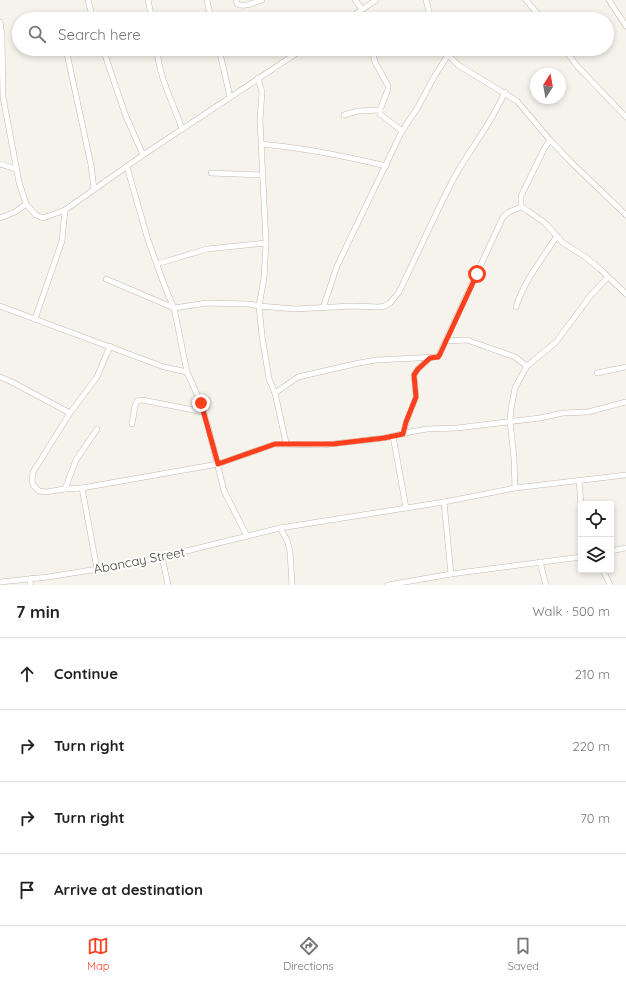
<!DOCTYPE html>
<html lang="en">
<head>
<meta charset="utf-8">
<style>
  body { margin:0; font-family:Quicksand,sans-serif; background:#f6f6f6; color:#222 }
  .controls { position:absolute; right:12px; bottom:12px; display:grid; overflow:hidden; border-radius:4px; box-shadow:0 2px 6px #0003 }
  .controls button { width:36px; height:36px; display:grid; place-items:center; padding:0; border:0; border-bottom:1px solid #e0e0e0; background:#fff; color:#222; font:20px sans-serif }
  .compass { position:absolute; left:530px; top:68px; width:36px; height:36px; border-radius:50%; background:#fff; box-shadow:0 2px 6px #0003; rotate:11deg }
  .stop { position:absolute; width:12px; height:12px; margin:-9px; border:3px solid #fc3f1d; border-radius:50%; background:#fff }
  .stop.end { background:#fc3f1d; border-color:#fff; box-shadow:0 1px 4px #0008 }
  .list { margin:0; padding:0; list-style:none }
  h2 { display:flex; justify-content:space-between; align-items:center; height:52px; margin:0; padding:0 16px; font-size:17px }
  h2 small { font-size:13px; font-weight:400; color:#767676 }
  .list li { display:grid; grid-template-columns:26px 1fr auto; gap:12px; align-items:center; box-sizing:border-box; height:72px; padding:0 16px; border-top:1px solid #e0e0e0 }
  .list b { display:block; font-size:15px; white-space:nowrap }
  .list em { font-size:13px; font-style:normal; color:#767676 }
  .icon { flex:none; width:22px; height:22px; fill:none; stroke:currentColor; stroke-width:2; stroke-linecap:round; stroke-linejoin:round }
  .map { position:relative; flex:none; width:626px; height:585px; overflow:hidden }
  .search { position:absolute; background:#fff; box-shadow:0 2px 6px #0003; left:12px; right:12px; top:12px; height:44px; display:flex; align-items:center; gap:10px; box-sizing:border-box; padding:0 14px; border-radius:22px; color:#767676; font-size:15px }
  .sheet { height:340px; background:#fff }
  nav { display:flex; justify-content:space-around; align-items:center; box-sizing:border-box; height:56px; border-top:1px solid #e0e0e0; background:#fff; font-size:11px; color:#767676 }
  nav a { display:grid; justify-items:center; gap:2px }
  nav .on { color:#fc3f1d }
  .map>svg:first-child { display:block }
</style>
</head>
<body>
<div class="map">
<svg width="626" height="585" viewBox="0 0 626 585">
  <rect width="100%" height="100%" fill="#f6f3ec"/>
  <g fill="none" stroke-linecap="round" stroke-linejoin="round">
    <defs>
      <g id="street">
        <path d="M88 0 93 19"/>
        <path d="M148 0 152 19"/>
        <path d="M207 0 211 19"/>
        <path d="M236 0 237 4C245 8 254 2 262 0"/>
        <path d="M355 0 362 9"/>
        <path d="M426 0 431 19"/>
        <path d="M526 0 542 19"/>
        <path d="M609 0 626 26"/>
        <path d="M348 19 376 0"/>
        <path d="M0 22 2 35 3 97 19 182 26 204"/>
        <path d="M66 49 91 165 94 189"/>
        <path d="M103 49 125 114 143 155"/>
        <path d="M157 49C159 78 173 102 182 129"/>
        <path d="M219 49 230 97"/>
        <path d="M372 49 375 62 388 86V89L380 110V114L402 131"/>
        <path d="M445 49 448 55 458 65 517 101 550 140 571 162 626 215"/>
        <path d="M564 49 578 67 626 117"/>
        <path d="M258 78 262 92 260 120 266 243 264 278 259 306 262 336 269 379 275 393 286 443"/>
        <path d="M344 115 358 111 380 110"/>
        <path d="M261 144C304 148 345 156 386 166"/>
        <path d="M0 164 16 169"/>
        <path d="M127 167 148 240 165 287 174 308 187 372 201 403 208 426 224 491 247 536"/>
        <path d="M211 173 262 175"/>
        <path d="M521 207V196L544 149 550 140"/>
        <path d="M0 218 15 212 26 204 36 215 43 218 65 210 143 155 303 49"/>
        <path d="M157 264 207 249 266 243"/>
        <path d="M106 279 174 308 207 303 249 304 259 306 295 309 352 306 379 307 385 306 390 303 399 292C418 253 435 214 455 176 471 148 492 122 505 92"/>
        <path d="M0 306 164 367 187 372"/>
        <path d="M516 307C524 281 542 259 557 236"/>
        <path d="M323 308 337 266 402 131 418 107 434 77 448 55"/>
        <path d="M35 319 62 241 65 210"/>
        <path d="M446 341 467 340 515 357 527 366"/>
        <path d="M110 346 97 377 70 413 33 472 32 480 33 485 39 491 46 492 65 489 82 488 218 464 275 444 323 445 384 438 410 432 427 429 457 428 540 418 563 413 588 412 626 402"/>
        <path d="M597 373 626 367"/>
        <path d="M0 377 10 381 70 413"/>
        <path d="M275 393 298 377 359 363 376 360 438 357 503 217 509 212 521 207 528 211 545 223 563 243 584 256 600 269 626 294"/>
        <path d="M132 424 135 406 137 401 142 400 204 412"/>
        <path d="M403 434 406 423 416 397 414 375 418 369 430 358"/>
        <path d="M393 436 406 508"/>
        <path d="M579 481 581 504"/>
        <path d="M82 488 97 569"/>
        <path d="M515 488 514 458 510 421 511 409 515 388 527 366 556 342 591 295 608 277"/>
        <path d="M65 489 76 460 97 429"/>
        <path d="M444 502 515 488 626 475"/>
        <path d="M280 528 287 540 290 551 292 585"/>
        <path d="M611 551 626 548"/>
        <path d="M162 557 168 585"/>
        <path d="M540 562 546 585"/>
        <path d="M603 570 610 585"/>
        <path d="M0 582 48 577 123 565 162 557 280 528 444 502 451 574"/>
        <path d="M30 585 31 578"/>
        <path d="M388 585 451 574 581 557"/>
      </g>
    </defs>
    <use href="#street" stroke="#c2bbae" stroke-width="6"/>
    <use href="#street" stroke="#fff" stroke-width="5"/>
  </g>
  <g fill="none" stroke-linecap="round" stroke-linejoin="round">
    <path stroke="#fc3f1d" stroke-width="5" d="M201 403 218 464 275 444H333L384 438 403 434 406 422 416 397 414 375 418 369 430 358 438 357 440 354 477 274"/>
  </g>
  <g text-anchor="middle" stroke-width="3.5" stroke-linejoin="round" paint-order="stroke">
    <g font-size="13" fill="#4b4439" stroke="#fff">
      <text transform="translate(139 560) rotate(-11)" y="5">Abancay Street</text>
    </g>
  </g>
</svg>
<div class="controls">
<button><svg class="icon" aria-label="locate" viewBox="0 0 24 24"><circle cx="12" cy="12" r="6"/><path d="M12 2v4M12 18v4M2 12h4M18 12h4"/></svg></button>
<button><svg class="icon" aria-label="layers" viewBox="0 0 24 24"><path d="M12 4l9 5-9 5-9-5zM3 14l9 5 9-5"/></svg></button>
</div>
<svg class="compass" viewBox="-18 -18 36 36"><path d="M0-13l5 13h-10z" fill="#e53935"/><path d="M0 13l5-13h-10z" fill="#767676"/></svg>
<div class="stop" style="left:477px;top:274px"></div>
<div class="stop end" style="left:201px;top:403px"></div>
<div class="search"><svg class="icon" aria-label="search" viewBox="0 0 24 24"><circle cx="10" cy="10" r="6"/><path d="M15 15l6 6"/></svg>Search here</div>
</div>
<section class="sheet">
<h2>7 min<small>Walk · 500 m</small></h2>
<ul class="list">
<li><svg class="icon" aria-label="ahead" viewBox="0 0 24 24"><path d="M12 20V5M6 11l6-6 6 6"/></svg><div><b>Continue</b></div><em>210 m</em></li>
<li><svg class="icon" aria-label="right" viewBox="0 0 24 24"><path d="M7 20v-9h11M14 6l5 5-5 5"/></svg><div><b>Turn right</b></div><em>220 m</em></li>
<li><svg class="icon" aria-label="right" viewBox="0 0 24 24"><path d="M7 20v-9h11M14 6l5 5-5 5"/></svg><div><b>Turn right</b></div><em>70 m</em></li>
<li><svg class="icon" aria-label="arrive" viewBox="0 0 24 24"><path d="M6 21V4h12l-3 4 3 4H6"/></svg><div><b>Arrive at destination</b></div></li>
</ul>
</section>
<nav>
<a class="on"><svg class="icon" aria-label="map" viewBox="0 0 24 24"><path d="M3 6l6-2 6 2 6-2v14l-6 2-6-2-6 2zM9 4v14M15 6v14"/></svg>Map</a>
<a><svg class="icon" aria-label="directions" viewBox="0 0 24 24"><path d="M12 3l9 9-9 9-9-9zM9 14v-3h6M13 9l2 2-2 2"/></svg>Directions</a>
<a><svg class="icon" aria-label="saved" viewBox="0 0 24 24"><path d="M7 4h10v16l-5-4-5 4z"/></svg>Saved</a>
</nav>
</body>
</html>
